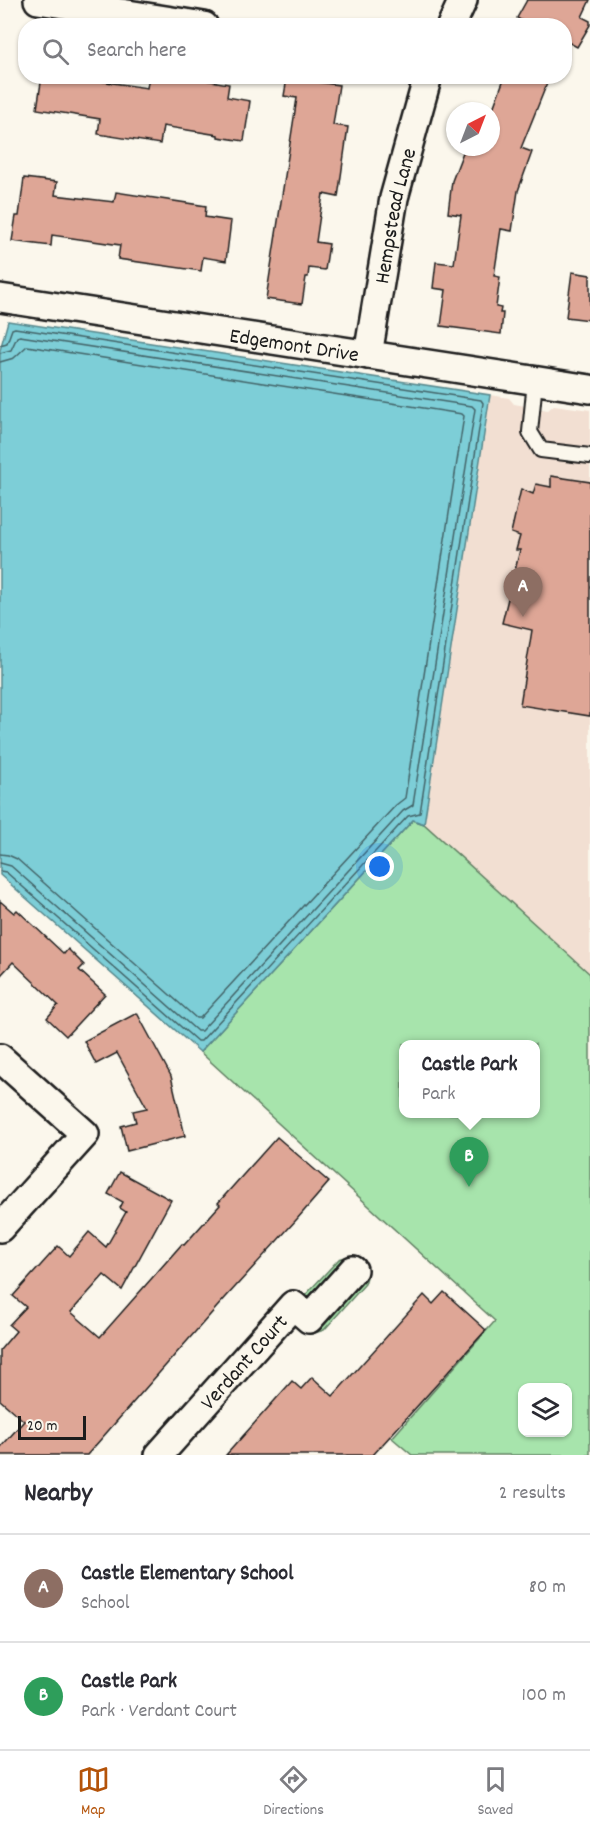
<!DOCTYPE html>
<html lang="en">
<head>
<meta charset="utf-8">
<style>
  body { margin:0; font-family:Dekko,sans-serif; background:#f2f2f3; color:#2b2b33 }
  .controls { position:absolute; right:18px; bottom:18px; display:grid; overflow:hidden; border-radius:12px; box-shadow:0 2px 4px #0004 }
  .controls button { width:54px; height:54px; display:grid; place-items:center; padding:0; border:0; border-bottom:2px solid #e1e1e2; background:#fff; color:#2b2b33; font:30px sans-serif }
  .compass { position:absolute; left:446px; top:102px; width:54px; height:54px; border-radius:50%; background:#fff; box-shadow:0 2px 4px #0004; rotate:42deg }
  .scale { position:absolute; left:18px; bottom:15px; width:68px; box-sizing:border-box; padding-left:6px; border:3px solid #1c1c1c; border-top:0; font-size:16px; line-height:21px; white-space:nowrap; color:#1c1c1c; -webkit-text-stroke:4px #fbf7ec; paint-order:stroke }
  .you { position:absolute; left:380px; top:867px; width:21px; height:21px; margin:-15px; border:4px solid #fff; border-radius:50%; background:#1a73e8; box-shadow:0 0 0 9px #1a73e833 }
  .badge { display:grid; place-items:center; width:39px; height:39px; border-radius:50%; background:#b45309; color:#fff; font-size:20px; font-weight:700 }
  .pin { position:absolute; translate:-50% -50px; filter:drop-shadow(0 2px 3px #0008) }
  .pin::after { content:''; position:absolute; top:32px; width:21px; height:18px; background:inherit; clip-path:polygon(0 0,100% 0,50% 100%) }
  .popup { position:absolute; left:399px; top:1040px; width:141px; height:78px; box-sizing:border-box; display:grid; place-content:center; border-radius:12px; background:#fff; filter:drop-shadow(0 2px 4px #0005); font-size:20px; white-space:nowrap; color:#7c7c81 }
  .popup b { font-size:22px; color:#2b2b33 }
  .popup::after { content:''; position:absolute; left:50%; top:100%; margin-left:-12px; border:12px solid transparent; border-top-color:#fff }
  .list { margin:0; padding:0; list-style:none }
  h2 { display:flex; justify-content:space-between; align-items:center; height:78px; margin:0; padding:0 24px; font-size:26px }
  h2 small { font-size:20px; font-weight:400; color:#7c7c81 }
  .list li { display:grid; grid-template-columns:39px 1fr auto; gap:18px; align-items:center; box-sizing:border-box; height:108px; padding:0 24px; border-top:2px solid #e1e1e2 }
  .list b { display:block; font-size:22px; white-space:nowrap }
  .list p { margin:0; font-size:20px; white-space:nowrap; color:#7c7c81 }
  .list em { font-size:20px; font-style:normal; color:#7c7c81 }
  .icon { flex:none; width:33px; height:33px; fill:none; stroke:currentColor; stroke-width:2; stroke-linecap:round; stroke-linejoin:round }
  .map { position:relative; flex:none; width:590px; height:1455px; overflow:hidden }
  .search { position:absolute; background:#fff; box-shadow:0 2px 4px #0004; left:18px; right:18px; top:18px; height:66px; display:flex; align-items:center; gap:15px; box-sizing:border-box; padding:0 21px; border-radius:24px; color:#7c7c81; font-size:22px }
  .sheet { height:294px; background:#fff }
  nav { display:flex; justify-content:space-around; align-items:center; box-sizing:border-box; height:84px; border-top:2px solid #e1e1e2; background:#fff; font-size:16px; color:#7c7c81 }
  nav a { display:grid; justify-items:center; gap:3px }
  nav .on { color:#b45309 }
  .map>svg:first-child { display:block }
</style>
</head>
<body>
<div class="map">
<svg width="590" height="1455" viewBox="0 0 590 1455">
  <rect width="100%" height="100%" fill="#fbf7ec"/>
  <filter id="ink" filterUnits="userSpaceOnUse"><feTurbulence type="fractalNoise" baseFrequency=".0167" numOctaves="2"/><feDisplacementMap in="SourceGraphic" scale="12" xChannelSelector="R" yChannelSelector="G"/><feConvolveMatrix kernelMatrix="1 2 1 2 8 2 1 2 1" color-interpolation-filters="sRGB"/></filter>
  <g filter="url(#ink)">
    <path fill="#f2dfd2" d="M490 395 509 398 514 404 548 410 554 405 590 410V974L424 824Z"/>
    <g fill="#a7e4ac" stroke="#628064" stroke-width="1.5" fill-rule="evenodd">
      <path d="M413 820 424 824 590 974V1455H412L392 1438 495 1321 200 1052ZM403 1044H535V1114H403ZM522 1388H568V1432H522Z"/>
      <path d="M349 1256 356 1257 365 1265 367 1277 365 1284 324 1330 311 1334 300 1329 297 1304 339 1259Z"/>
    </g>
    <path fill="#7dced7" stroke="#56878c" stroke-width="1.5" d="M8 321 490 395 424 824 413 820 200 1052 0 875V350Z"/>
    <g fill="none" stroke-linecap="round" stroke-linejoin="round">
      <g stroke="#436367" stroke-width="1.5">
        <path d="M0 345 7 343 12 329 15 328 481 400 483 403 420 813 408 816 201 1041H197L6 872 0 871"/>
        <path d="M0 353 11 350 17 337 20 336 472 406 475 409 413 805 403 811 201 1031H197L11 866 0 863"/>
        <path d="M0 362 14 358 27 346 462 414 464 416 405 798 396 805 200 1018H196L17 859 8 855 0 854"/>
      </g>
    </g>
    <g fill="#dea696" stroke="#1c1c1c" stroke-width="1.5">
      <path d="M527 0H590L582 17 590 21V25L577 47 568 42 564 48V26H531L517 18Z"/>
      <path d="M42 76H88L100 78V81L147 88 149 76H181L229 84 227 97 250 101 244 141 218 137V135L163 126 160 144 98 134 100 119 37 109Z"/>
      <path d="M505 76H550L521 148 532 152 518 191 512 231 501 229 494 276 500 277 496 307 501 308 500 313H503L501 334 441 326 446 290 433 288 436 262 454 264 461 215 448 213 452 181 465 147H491V114Z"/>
      <path d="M287 78 339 85 333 125 348 127 338 197 323 194 316 242 329 244 325 270 309 268 308 277H306L302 304 266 299 297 98 284 96Z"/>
      <path d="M24 178 57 182 55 195 114 202 116 192 206 206 205 217 231 221 226 261 203 257 201 271 118 259 120 245 52 235 51 246 12 241 16 216H19Z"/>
      <path d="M572 272 590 275V320L566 317Z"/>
      <path d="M551 476 590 482V716L520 705 532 630 502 623 520 550H516L520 536 511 533 521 489 533 494 536 484 551 487Z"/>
      <path d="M0 901 14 913 17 910 64 954 68 949 84 965 79 970 105 994 66 1036 47 1018 58 1005 13 962 0 976Z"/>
      <path d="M137 1013 171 1076 185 1136 127 1151 121 1126 136 1122 133 1111 147 1108 117 1053 96 1064 84 1041Z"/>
      <path d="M277 1137 329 1182 297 1219 217 1307 87 1455H0V1448L24 1421 0 1400V1350L16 1331 9 1325 26 1307 13 1296 58 1246 69 1256 89 1232 106 1247 126 1212 120 1208 123 1202 108 1194 120 1172 171 1200 122 1290 104 1275 71 1312 100 1337 182 1244 184 1245 220 1205 218 1203Z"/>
      <path d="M444 1292 486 1330 373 1455H226L292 1381 301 1389 312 1377 333 1396 424 1295 433 1304Z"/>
    </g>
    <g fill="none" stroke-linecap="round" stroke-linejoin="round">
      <defs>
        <path id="lane" d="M535 381 530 432 541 450 590 456"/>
        <g id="street">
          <path d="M38 0 204 26"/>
          <path d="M451 26 463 0"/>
          <path id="s1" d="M0 298 590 389"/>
          <path id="s2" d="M368 355 394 198 428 76"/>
          <path d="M0 1058 85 1134 0 1228"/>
          <path id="s3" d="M159 1455 293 1305 309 1319 353 1270"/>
        </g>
      </defs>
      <use href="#lane" stroke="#1c1c1c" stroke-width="18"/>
      <use href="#street" stroke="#1c1c1c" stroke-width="32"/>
      <use href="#lane" stroke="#fbf7ec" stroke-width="14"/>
      <use href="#street" stroke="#fbf7ec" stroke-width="27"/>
    </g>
  </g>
  <g text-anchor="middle" stroke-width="4.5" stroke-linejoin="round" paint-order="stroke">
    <g font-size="22" fill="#1c1c1c" stroke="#fbf7ec">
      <text dy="8" stroke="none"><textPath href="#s2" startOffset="142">Hempstead Lane</textPath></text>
      <text dy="8" stroke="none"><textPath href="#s1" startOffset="298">Edgemont Drive</textPath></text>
      <text dy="8" stroke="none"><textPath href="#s3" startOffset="126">Verdant Court</textPath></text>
    </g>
  </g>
</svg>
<div class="controls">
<button><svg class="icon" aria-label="layers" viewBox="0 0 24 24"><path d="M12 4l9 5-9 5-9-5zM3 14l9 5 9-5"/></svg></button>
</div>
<svg class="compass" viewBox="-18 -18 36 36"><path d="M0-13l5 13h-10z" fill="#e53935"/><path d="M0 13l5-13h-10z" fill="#7c7c81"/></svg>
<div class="scale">20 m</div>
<div class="you"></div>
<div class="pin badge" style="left:523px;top:617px;background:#8d6e63">A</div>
<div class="pin badge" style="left:469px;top:1187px;background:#2e9e5b">B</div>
<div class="popup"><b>Castle Park</b>Park</div>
<div class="search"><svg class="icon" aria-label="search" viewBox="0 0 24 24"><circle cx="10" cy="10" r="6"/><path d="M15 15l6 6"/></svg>Search here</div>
</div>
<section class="sheet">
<h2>Nearby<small>2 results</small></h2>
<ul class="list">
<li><span class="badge" style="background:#8d6e63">A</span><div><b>Castle Elementary School</b><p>School</p></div><em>80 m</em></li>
<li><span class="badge" style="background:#2e9e5b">B</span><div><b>Castle Park</b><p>Park · Verdant Court</p></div><em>100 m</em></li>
</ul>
</section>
<nav>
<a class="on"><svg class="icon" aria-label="map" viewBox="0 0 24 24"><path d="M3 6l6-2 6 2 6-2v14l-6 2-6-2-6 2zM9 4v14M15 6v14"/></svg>Map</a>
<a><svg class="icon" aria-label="directions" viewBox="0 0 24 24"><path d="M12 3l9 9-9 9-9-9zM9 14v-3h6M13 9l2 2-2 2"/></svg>Directions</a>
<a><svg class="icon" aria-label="saved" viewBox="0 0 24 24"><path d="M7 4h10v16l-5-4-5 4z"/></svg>Saved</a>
</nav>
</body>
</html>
